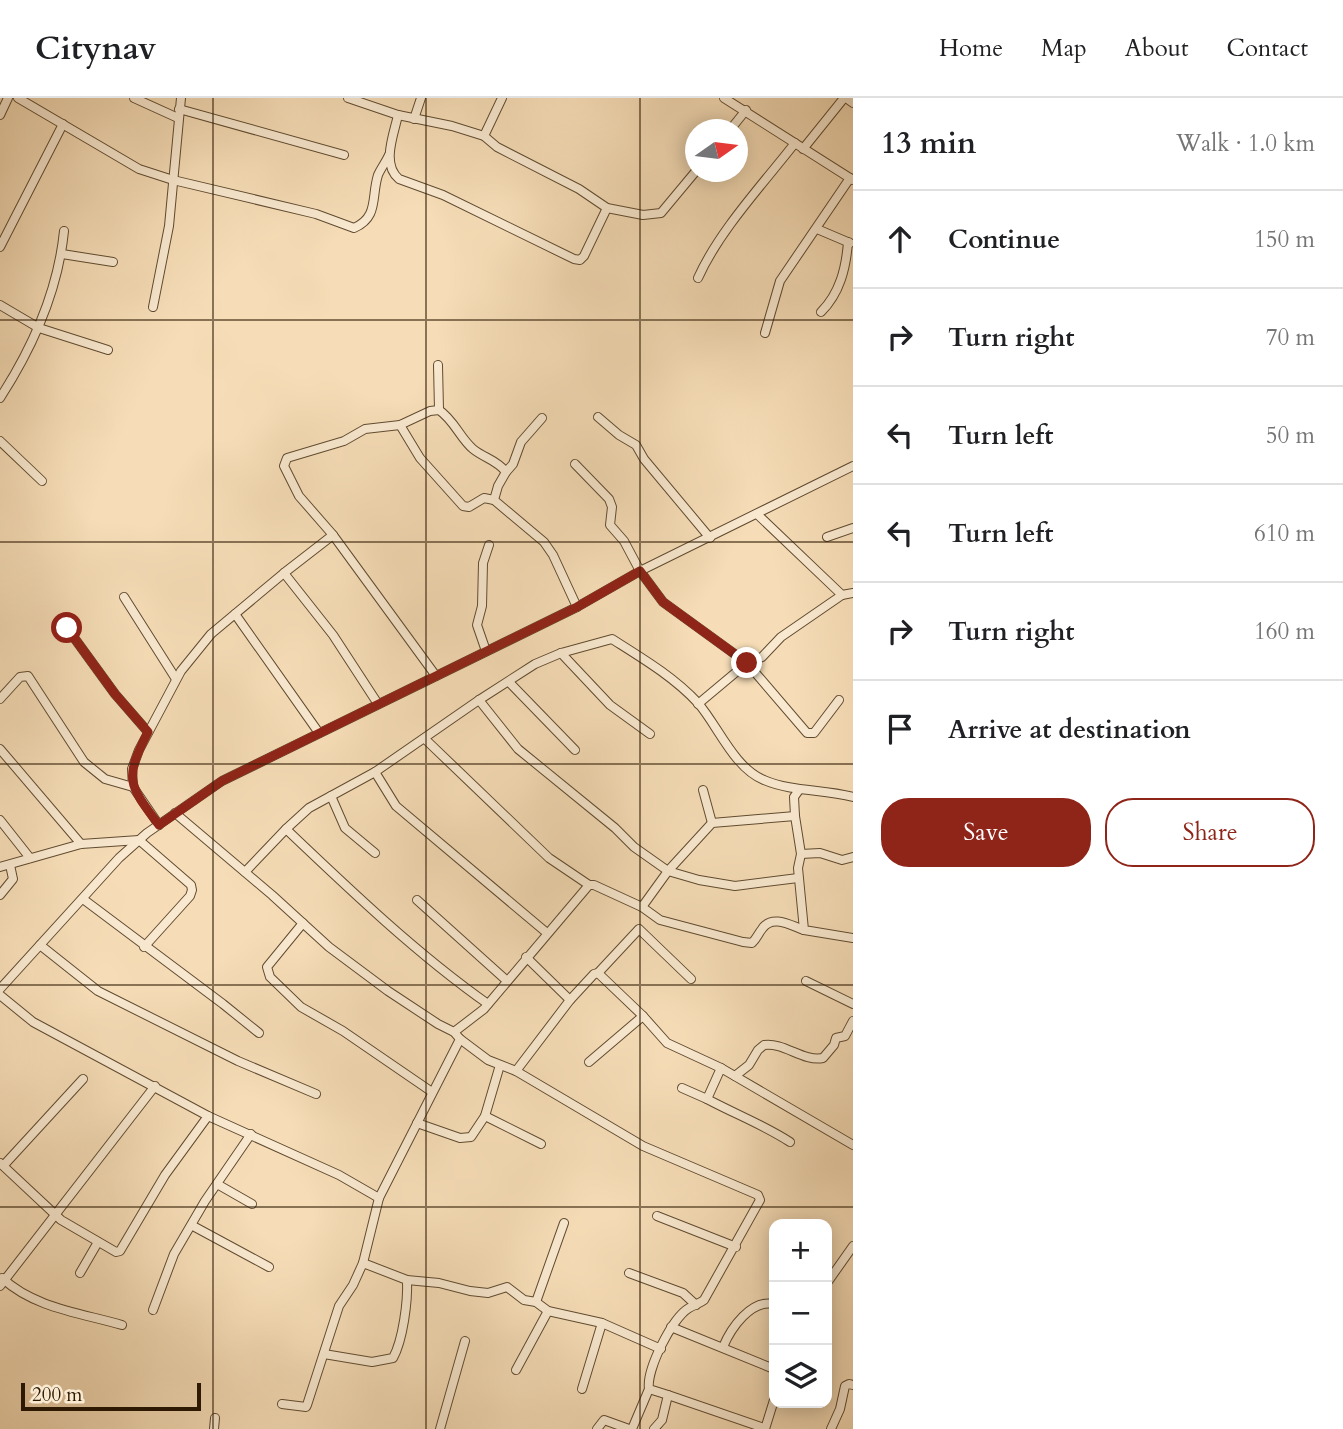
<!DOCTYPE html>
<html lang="en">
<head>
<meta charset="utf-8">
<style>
  body { margin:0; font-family:Cardo,serif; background:#f2f2f2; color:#202124 }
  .controls { position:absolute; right:21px; bottom:21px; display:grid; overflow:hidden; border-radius:14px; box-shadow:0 4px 18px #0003 }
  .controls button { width:63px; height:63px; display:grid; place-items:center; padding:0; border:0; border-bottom:2px solid #e0e0e0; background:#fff; color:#202124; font:35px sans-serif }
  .compass { position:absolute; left:685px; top:21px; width:63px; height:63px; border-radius:50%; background:#fff; box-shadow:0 4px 18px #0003; rotate:76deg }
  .scale { position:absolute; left:21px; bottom:18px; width:180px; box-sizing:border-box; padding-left:7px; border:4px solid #2e1a03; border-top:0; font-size:19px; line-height:24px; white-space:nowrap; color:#2e1a03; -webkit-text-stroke:5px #f9e9d0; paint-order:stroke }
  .stop { position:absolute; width:21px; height:21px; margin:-16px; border:5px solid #8f2418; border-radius:50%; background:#fff }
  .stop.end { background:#8f2418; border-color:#fff; box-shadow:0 2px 7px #0008 }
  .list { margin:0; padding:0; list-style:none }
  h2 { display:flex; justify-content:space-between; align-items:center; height:91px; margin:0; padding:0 28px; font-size:30px }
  h2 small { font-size:23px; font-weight:400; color:#757577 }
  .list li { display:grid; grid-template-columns:46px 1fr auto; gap:21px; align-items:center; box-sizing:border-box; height:98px; padding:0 28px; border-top:2px solid #e0e0e0 }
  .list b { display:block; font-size:26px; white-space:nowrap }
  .list em { font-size:23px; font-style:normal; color:#757577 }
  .actions { display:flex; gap:14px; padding:21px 28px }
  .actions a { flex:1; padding:16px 0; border:2px solid #8f2418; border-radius:28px; text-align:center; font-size:24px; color:#8f2418 }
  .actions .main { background:#8f2418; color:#fff }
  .icon { flex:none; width:38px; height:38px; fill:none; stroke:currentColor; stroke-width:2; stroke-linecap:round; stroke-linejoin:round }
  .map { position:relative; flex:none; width:853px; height:1331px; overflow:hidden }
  header { display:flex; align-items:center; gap:42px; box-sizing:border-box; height:98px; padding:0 35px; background:#fff; border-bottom:2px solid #e0e0e0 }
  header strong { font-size:33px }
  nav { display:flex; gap:38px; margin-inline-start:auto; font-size:24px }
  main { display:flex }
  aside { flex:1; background:#fff }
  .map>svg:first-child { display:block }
</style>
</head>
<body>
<header>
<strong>Citynav</strong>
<nav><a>Home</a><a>Map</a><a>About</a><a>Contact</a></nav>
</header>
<main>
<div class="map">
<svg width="853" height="1331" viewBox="0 0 853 1331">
  <rect width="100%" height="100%" fill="#f6ddb7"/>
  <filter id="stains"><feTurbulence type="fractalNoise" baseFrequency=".00286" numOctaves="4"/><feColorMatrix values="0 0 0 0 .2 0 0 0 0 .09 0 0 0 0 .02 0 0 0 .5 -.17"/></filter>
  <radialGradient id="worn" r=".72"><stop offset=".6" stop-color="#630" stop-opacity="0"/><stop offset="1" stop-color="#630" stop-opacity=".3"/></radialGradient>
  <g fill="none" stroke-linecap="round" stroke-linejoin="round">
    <defs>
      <g id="minor">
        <path d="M18 0 139 71 173 82 316 116 354 130C379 119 371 99 378 77 381 70 386 64 389 57"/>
        <path d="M134 0 178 20"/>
        <path d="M348 0 398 17 452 28 484 38 497 49 579 91 607 110 643 117 661 115 696 73"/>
        <path d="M724 0 853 82"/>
        <path d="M846 0 853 5"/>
        <path d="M179 11 344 57"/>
        <path d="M0 17 8 0"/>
        <path d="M398 17C394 36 381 66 399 81L443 97 574 161 580 162 584 158 607 110"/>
        <path d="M414 21 421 0"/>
        <path d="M730 32 746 12"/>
        <path d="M484 38 502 0"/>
        <path d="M803 51 844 0"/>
        <path d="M817 131 850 145"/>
        <path d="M0 149 63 26"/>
        <path d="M62 156 113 164"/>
        <path d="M698 180C719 133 763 86 795 45"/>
        <path d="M0 207 39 230 108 252"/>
        <path d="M153 209 169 128 181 0"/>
        <path d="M821 214C840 195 846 170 848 144"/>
        <path d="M765 235 780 183 850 80"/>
        <path d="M438 267 439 312"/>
        <path d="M0 300C33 249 58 193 64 133"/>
        <path d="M598 319 619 337 636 347 644 361 710 440"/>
        <path d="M400 327 420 360 463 408 469 409 484 400 494 402"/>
        <path d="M0 343 42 383"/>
        <path d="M575 366 609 401 612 409 610 427 624 443 640 473 663 504 747 565 807 635H814L839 602"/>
        <path d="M506 374 513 366 521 344 542 320"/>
        <path d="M757 416 842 497 853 495"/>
        <path d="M827 439 853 430"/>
        <path d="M284 475 333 537 378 606"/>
        <path d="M124 499 176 581"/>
        <path d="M235 516 319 635"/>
        <path d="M67 530 115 596 148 634"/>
        <path d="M486 553 477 527 482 508 483 465 489 447"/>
        <path d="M561 555 610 607 650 636"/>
        <path d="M436 578 333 437 299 398 284 368 287 360 344 343 365 331 400 327 430 313 439 312C454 322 460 340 473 351 484 360 497 362 506 374L498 388 494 402 544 444 553 457 577 509"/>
        <path d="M509 584 575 652"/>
        <path d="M0 601 20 579 28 578 84 664 105 681 133 689"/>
        <path d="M479 602 518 651 615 730 634 749 668 773 699 782 735 788 798 780"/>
        <path d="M698 606 747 565 762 559 781 539 842 497"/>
        <path d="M425 641 549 760 589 787H594L642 809 660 822 743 844 752 845C757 840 758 836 762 831 772 816 790 827 804 832"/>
        <path d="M0 651 81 746"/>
        <path d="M375 674 396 708 547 835"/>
        <path d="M703 692 712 725"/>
        <path d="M799 692 794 699 795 718 801 756 798 770 804 832 853 840"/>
        <path d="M331 698 345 730 375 755"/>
        <path d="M175 715 272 797 329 849 388 893 438 926 454 934 460 941 488 962 516 973 643 1048 758 1097 760 1102 704 1202C700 1205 694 1207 689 1210 672 1220 646 1272 649 1291L668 1297 662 1322 654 1331"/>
        <path d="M0 722 30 760"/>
        <path d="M159 727 133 689 132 671 139 652 181 573 211 536 284 475 333 437"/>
        <path d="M286 731C349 791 417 856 488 906"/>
        <path d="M801 756 820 755 842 762 853 759"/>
        <path d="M0 769 81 746 139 742 191 787 192 792 190 798 144 849"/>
        <path d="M245 774 286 731 309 710 375 674 479 602 535 566 561 555 612 541C642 560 674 579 698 605 718 628 734 670 764 682 792 694 823 691 853 699"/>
        <path d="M0 797 13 781 10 767"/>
        <path d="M83 801 223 906 259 935"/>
        <path d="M417 802 506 882"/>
        <path d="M642 809 668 773 712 725 795 718"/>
        <path d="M303 825 267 869 270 879 301 909 343 933 432 994"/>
        <path d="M40 847 98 893 238 963 316 996"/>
        <path d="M526 859 570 902"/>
        <path d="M598 875 639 831 691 881"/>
        <path d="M806 883 853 906"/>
        <path d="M0 891 119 760 147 735 222 683 577 509 640 473 853 368"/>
        <path d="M0 897 33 924 208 1018 339 1077 379 1100"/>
        <path d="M454 934 484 911 589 787"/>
        <path d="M589 964 643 918"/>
        <path d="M721 970 707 1001C735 1016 764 1027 790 1044"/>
        <path d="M516 973 570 902 594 876 598 875 643 918 667 945 721 970 853 1047"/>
        <path d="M735 978 749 967 758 952 764 947C784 944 803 964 823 960L834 947 836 940 845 938 853 923"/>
        <path d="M682 990 707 1001"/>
        <path d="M485 1018 541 1046"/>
        <path d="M417 1025 460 1040 471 1039 485 1018 500 967"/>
        <path d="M0 1065 61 1122 116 1154 120 1153 165 1077 208 1018"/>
        <path d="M4 1067 83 981"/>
        <path d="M217 1086 252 1106"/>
        <path d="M657 1118 736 1149"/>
        <path d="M193 1128 269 1169"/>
        <path d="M363 1165 407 1182 439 1185 470 1193 488 1195 507 1189 524 1202 536 1204 548 1213 602 1225 661 1251"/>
        <path d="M80 1175 98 1144"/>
        <path d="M629 1175 683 1195 696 1207"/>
        <path d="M2 1180C34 1210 81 1215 122 1227"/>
        <path d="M827 1185 853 1148"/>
        <path d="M0 1188 155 988"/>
        <path d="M536 1204 564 1125"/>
        <path d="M153 1212 174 1156 205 1103 251 1036"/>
        <path d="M671 1229 774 1271"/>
        <path d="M723 1249C731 1230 751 1201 774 1206"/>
        <path d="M324 1256 372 1264 393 1260C403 1242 408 1203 407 1182"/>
        <path d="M516 1272 548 1213"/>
        <path d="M582 1291 602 1225"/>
        <path d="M668 1297 764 1330"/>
        <path d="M282 1306 306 1309 307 1307 339 1208 353 1187 363 1165 379 1100 460 941"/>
        <path d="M214 1331 215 1320"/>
        <path d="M440 1331 465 1243"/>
        <path d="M597 1331 604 1322 629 1331"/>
        <path d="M632 1331 649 1291"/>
        <path d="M765 1331 774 1302"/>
        <path d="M831 1331 840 1311 845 1288 849 1286 853 1287"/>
      </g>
    </defs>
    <use href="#minor" stroke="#604b30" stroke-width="10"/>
    <use href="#minor" stroke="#f9e9d0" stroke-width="8"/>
  </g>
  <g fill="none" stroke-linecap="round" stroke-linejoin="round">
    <path stroke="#8f2418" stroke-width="9" d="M67 530 115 596 148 634C124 681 128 686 159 727L222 683 577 509 640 473 663 504 747 565"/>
  </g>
  <path fill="none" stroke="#2e1a03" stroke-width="2" stroke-opacity="0.55" d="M213 0V1331M426 0V1331M640 0V1331M0 222H853M0 444H853M0 666H853M0 887H853M0 1109H853"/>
  <rect width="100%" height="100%" filter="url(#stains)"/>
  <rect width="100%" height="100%" fill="url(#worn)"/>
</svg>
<div class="controls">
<button>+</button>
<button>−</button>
<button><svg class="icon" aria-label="layers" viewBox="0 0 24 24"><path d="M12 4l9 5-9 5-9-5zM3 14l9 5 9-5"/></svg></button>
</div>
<svg class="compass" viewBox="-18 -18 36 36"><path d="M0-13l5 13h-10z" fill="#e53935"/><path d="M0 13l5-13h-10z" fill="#757577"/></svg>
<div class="scale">200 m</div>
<div class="stop" style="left:67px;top:530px"></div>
<div class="stop end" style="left:747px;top:565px"></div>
</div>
<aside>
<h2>13 min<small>Walk · 1.0 km</small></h2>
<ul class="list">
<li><svg class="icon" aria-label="ahead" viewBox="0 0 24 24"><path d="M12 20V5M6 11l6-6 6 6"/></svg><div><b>Continue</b></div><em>150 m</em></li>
<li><svg class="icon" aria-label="right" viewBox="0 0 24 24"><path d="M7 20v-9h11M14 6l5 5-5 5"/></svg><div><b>Turn right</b></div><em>70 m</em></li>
<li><svg class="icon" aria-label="left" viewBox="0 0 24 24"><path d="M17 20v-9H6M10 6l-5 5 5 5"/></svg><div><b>Turn left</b></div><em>50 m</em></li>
<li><svg class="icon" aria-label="left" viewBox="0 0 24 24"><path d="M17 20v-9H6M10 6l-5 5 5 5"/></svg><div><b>Turn left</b></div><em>610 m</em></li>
<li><svg class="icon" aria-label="right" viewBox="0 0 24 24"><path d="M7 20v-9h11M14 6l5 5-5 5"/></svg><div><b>Turn right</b></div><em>160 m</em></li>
<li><svg class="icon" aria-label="arrive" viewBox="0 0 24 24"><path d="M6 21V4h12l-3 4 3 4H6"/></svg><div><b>Arrive at destination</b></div></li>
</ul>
<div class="actions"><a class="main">Save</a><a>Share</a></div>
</aside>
</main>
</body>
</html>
